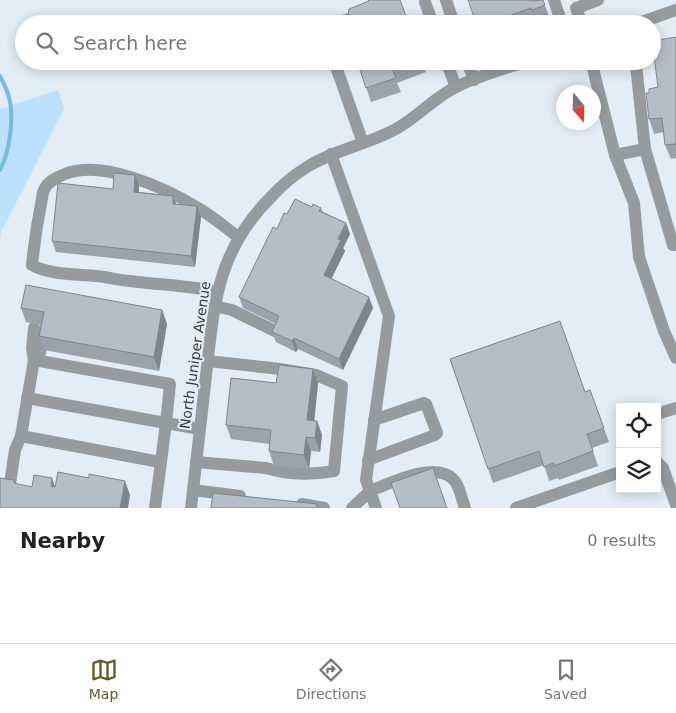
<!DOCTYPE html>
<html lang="en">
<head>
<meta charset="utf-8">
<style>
  body { margin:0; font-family:"DejaVu Sans",sans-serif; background:#f6f6f6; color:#222 }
  .controls { position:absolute; right:15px; bottom:15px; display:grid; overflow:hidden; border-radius:0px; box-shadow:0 2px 12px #0003 }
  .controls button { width:45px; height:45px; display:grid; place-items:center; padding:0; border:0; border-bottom:1px solid #e0e0e0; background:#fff; color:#222; font:25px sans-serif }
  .compass { position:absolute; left:556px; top:85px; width:45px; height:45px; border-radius:50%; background:#fff; box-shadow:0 2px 12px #0003; rotate:161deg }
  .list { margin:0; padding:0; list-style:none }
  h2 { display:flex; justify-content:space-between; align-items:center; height:65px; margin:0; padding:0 20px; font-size:21px }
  h2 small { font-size:16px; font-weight:400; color:#767676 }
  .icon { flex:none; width:28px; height:28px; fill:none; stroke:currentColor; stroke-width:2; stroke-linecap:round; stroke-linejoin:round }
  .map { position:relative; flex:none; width:676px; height:508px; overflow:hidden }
  .search { position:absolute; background:#fff; box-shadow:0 2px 12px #0003; left:15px; right:15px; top:15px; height:55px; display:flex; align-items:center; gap:12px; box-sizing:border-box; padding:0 18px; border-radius:28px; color:#767676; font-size:19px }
  .sheet { height:135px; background:#fff }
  nav { display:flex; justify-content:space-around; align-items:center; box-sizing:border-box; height:70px; border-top:1px solid #e0e0e0; background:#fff; font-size:14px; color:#767676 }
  nav a { display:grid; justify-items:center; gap:2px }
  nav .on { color:#685624 }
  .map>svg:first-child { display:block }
</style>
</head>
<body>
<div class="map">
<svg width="676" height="508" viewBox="0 0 676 508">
  <rect width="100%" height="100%" fill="#e2edf5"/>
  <path fill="#bbe1fe" d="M58 90 64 109 1 232 0 239V109Z"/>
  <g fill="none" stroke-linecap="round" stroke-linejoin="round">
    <path stroke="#76b8e6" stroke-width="4" d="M0 76C3 82 6 88 8 94 15 114 10 151 0 170"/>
    <g stroke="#969b9e" stroke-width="12">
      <path d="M446 0 454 24"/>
      <path d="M554 0 562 24"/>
      <path d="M425 2 433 24"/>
      <path d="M341 24 343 21 362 15"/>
      <path d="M582 24 576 8 598 0"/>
      <path d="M636 24 676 10"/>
      <path d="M334 61 363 143"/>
      <path d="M446 61 456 87"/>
      <path d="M467 61 474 80"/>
      <path d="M591 61 615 155 634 203 639 257 664 331 676 358"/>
      <path d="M636 65 645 149 673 245H676"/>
      <path d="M331 154 389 316 366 480 370 491 352 508"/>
      <path d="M615 155 645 149"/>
      <path d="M217 292C188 285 159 285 130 281 118 280 107 277 96 276 75 274 50 275 32 265 34 245 37 224 41 204 42 200 42 194 44 190 48 181 57 177 65 174 102 159 166 188 198 208 212 216 225 227 238 237"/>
      <path d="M214 306 232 310 275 331"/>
      <path d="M27 398 166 423 170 384 34 360 40 353 44 330"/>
      <path d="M657 414 676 408"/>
      <path d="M21 436 160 462"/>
      <path d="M368 460 435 435 437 433 426 404 424 403 374 420"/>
      <path d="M196 462 266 468C288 475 311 475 334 471L342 386 316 375 280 369 208 361"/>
      <path d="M657 462 663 468 676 505"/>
      <path d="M9 490 15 450 21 436 34 360 32 349 34 328"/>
      <path d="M193 490 240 496"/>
      <path d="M302 504 324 508"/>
      <path d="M155 508 166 423 200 429"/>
      <path d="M191 508C196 464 201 420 206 376 214 304 217 250 272 196 282 185 294 175 307 167 334 150 366 145 394 130 416 119 433 98 456 87 478 76 504 69 527 61"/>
      <path d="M376 508 370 491C391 483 434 461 453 479 459 484 462 500 465 508"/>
      <path d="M516 508 620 472"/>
    </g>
  </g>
  <g fill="#9ba3aa">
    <path d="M543 0 550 19 537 24 536 22 531 24H465L530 1Z"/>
    <path d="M676 37V158L671 159 665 145 664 132 654 134 649 119V93L658 87Z"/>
    <path d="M357 61H422L426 72 397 83 401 92 371 102Z"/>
    <path d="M139 186V192L173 196 176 204 201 217 195 267 56 252 52 241 113 189Z"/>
    <path d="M312 207 321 208 323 212 346 223 350 234 343 248 345 251 331 279 373 308 343 370 298 349 296 352 276 342 272 332 276 324 243 308 239 297 277 229 287 214Z"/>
    <path d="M21 308 162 310 167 324 159 371 44 350 39 336 41 325 26 322Z"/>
    <path d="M450 359 585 392 590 390 609 442 592 448 598 466 559 480 558 478 549 481 544 465 493 483Z"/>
    <path d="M313 369 318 383 314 421H317L322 435 320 452 311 451 309 469 274 466 269 451 270 444 231 439 226 425 276 383Z"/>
  </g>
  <g fill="#7e858b">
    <path d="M135 175 139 186 138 203 134 192Z"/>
    <path d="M173 196 177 207 173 204Z"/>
    <path d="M197 206 201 217 195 267 191 256Z"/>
    <path d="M346 223 350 234 343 248 345 251 328 286 324 275 338 239Z"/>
    <path d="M369 297 373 308 343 370 339 359Z"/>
    <path d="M162 310 167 324 159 371 154 357Z"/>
    <path d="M294 338 298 349 296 352 292 341Z"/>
    <path d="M313 369 318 383 313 434 307 420Z"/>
    <path d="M317 421 322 435 320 452 315 438Z"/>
    <path d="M306 437 311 451 309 469 304 455Z"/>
    <path d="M52 478 57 492 51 486Z"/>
    <path d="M125 481 130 495 128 508H120Z"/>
  </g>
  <g fill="#b4bec6" stroke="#7e858b">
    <path d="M368 0H400L409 24H347L349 9 369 1Z"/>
    <path d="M468 0H530V1L543 0 545 5 532 10 531 8 486 24H465L475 20Z"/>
    <path d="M676 37V144L665 145 662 118 649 119 646 93H649V89L658 87 652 41Z"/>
    <path d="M357 61H413L392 68 396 78 366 88Z"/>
    <path d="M114 173 135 175 134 192 173 196V204L197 206 191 256 52 241 58 183 113 189Z"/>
    <path d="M295 199 312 207 313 204 321 208 319 211 346 223 338 239 341 240 324 275 369 297 339 359 294 338 292 341 272 332 279 316 239 297 273 227 277 229 284 213 287 214Z"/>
    <path d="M26 285 162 310 154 357 39 336 44 312 21 308Z"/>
    <path d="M560 321 585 392 590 390 604 428 587 434 593 451 554 466 553 463 544 467 539 451 488 469 450 359Z"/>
    <path d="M279 365 313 369 307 420 317 421 315 438 306 437 304 455 269 451 271 430 226 425 231 378 276 383Z"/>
    <path d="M433 468 447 508H400L391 483Z"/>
    <path d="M58 472 89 478V474L125 481 120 508H0V478L14 480V483L32 487 34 475 52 478 51 486 55 487Z"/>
    <path d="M213 493 317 504V508H211Z"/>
  </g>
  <g text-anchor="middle" stroke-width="4" stroke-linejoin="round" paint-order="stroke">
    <g font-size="14" fill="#383d40" stroke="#e2edf5">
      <text transform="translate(195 355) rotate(-82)" y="5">North Juniper Avenue</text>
    </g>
  </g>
</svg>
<div class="controls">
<button><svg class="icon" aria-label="locate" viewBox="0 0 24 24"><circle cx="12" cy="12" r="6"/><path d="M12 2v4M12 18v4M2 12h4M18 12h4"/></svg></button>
<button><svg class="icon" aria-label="layers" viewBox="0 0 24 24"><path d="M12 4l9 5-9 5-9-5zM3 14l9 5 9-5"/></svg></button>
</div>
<svg class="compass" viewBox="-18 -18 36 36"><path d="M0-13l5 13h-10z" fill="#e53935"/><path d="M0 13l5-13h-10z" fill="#767676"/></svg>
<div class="search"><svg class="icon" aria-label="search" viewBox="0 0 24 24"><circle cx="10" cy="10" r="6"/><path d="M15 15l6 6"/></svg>Search here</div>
</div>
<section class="sheet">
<h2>Nearby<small>0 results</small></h2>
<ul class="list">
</ul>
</section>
<nav>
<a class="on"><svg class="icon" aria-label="map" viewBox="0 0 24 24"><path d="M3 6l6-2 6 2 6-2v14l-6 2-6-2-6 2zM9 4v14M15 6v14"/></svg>Map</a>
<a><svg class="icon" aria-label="directions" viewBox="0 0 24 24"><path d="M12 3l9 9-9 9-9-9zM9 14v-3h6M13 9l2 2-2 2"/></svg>Directions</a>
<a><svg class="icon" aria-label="saved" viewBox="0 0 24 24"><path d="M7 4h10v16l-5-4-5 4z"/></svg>Saved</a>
</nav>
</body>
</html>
